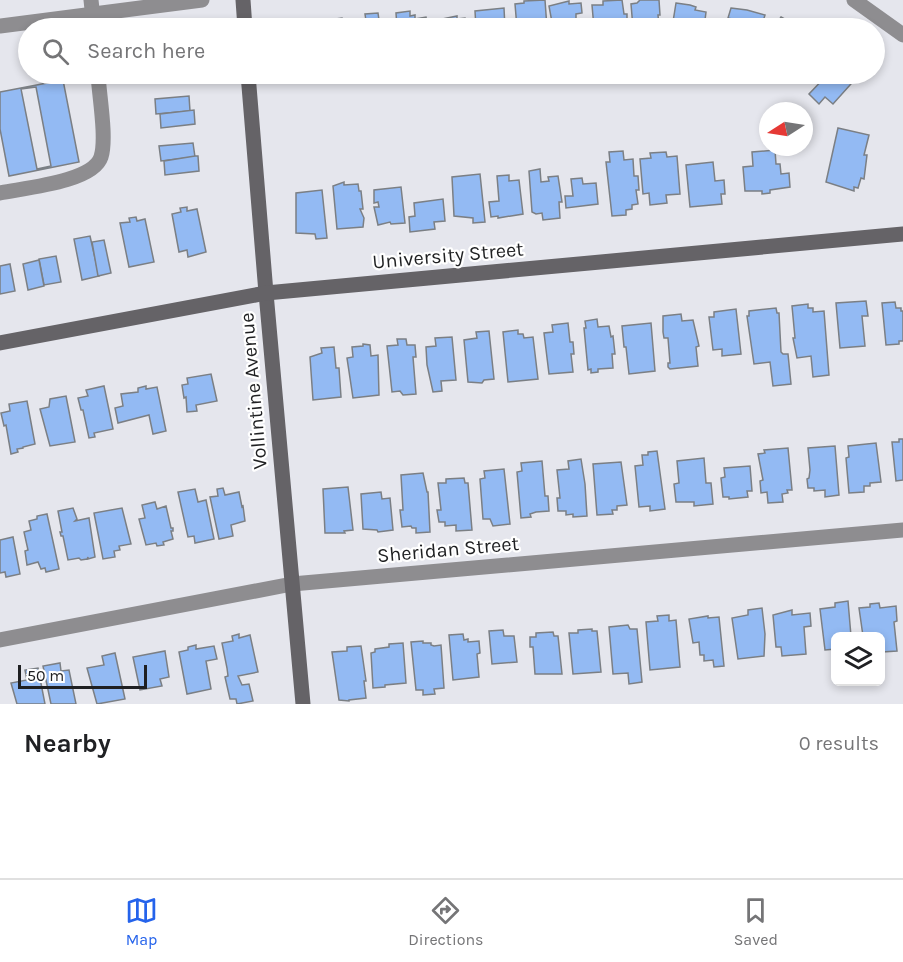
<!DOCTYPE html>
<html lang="en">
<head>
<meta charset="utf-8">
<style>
  body { margin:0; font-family:Karla,sans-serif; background:#f6f6f6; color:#202124 }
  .controls { position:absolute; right:18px; bottom:18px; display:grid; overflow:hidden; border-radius:9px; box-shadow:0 3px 9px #0003 }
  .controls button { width:54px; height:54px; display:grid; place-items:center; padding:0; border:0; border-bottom:2px solid #e0e0e0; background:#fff; color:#202124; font:30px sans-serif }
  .compass { position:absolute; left:759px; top:102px; width:54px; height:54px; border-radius:50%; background:#fff; box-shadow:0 3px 9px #0003; rotate:258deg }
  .scale { position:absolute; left:18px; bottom:15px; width:129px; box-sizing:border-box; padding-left:6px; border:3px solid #1f2022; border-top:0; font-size:16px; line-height:21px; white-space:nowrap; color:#1f2022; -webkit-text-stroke:4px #fff; paint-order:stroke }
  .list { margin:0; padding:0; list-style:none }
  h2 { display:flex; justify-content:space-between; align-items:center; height:78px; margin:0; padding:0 24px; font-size:26px }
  h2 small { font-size:20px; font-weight:400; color:#757577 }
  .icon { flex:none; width:33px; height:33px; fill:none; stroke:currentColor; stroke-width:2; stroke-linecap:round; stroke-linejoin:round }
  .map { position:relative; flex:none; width:903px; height:704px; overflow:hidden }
  .search { position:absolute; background:#fff; box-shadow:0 3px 9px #0003; left:18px; right:18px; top:18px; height:66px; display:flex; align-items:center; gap:15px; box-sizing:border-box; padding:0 21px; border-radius:33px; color:#757577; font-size:22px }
  .sheet { height:174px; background:#fff }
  nav { display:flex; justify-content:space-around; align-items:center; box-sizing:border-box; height:84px; border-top:2px solid #e0e0e0; background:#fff; font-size:16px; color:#757577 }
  nav a { display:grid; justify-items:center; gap:3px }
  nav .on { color:#2563eb }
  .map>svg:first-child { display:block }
</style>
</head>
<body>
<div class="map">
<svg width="903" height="704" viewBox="0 0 903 704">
  <rect width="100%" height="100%" fill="#e5e6ed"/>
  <g fill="#93baf3" stroke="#7b7f84" stroke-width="1.5" fill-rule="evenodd">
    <path d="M545 0 547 28H517L515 4 524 3V1Z"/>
    <path d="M622 0 624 14H627V25L625 27 594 28 592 5H603V1Z"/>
    <path d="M640 0H659L660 15H658L659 26H662V28H633L631 4 637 3Z"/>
    <path d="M569 1V4L581 3 582 13 576 14V22H580L581 28H553L549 6Z"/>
    <path d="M676 3 690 5 696 7 695 10 706 12 704 28H672Z"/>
    <path d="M504 8 505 28H476L475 11Z"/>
    <path d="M731 8 747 10 765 15 761 28H730L732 19 728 18Z"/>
    <path d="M410 11V16L415 15V19L426 17 428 28H397L396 13Z"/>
    <path d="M378 13 379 20H384L385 28H358V22L366 21 365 14Z"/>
    <path d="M457 16V19L465 18 466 28H438L437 20Z"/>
    <path d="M781 17 797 26 795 28H780L775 26Z"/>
    <path d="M342 18 344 28H319L323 27V23H329V20Z"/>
    <path d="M153 74H187V79L154 82Z"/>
    <path d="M326 74H348L349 77 326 79Z"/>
    <path d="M828 74 859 75 833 104 825 97 819 104 809 94Z"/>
    <path d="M63 80 79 162 9 176 0 129V92ZM36 87 51 166 37 169 21 89Z"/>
    <path d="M189 96 190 111 156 114 155 99Z"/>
    <path d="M194 110 195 124 161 128 160 114Z"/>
    <path d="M838 128 869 135 864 155H867L864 179 861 178 858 188 854 187V191L826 182Z"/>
    <path d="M193 143 195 157 161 161 159 146Z"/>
    <path d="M775 150 776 164H780L781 174 789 173 790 187 770 190V193L762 194V191H745L743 167 753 166 752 152Z"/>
    <path d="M623 151 624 160 633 159 634 176H638L639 190H636L638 204 632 205V209L626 210V215L612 216 606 162H610L609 152Z"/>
    <path d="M666 152 667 157 677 156 680 194 666 195 667 203 650 205 649 193 643 194 640 159 651 158 650 153Z"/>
    <path d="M195 156H198L199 171 165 175 164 161Z"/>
    <path d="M713 162 715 181 724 180 725 194H721L722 204 690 207 686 165Z"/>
    <path d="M540 169 541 182 549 181 548 177 558 176 562 202H559L560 218 543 220 542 213 536 214 532 212 529 171Z"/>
    <path d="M480 174 485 222 473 223V218L454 216 452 177Z"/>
    <path d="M509 175V181L519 180 523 214 498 218V216L491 217 489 202 499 201 497 176Z"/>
    <path d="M582 178 583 184 596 183 598 204 566 208 565 196H573L571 179Z"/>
    <path d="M344 182V185L358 184 359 191H361L363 209H360L364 218 363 227 337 229 333 186Z"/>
    <path d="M401 187 405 223 391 224 390 222 378 225 374 207H379L378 202 374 203V190Z"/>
    <path d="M322 190 327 238 316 239 315 234 296 233V193Z"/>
    <path d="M443 199 445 221 434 222 435 229 410 232 409 217 415 216 414 203Z"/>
    <path d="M187 207V211L197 209 206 252 188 257 187 250 179 252 172 214 181 212 180 208Z"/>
    <path d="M136 217 137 221 145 219 154 262 129 267 120 223 130 222 129 218Z"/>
    <path d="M90 236 99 276 82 280 74 239Z"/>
    <path d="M104 240 111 273 98 276 92 242Z"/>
    <path d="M56 256 61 282 44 285 39 259Z"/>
    <path d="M39 260 44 286 28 290 23 264Z"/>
    <path d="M10 264 15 291 0 294V266Z"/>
    <path d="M866 301 868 316H862L865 346 840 348 836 303Z"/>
    <path d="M895 302 896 308H901V311H903V341H899V344L886 345 882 303Z"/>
    <path d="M808 304V308H813V312L824 311 829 375 813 377 811 356 797 358 793 338H795L792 306Z"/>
    <path d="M776 308 777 313H779L781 352 783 354H788L791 384 773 386 770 362 754 364 747 316H749V311Z"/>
    <path d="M736 309 741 354 722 356V349L713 350 709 317H714V312Z"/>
    <path d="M681 314 682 321 693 320 699 346 696 347 698 366 670 369 668 367V363H670L668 338H664L663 332V316Z"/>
    <path d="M597 319 598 327 609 326 611 337 613 336 615 354H612L613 368 598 369V372L591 373V369L588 370 584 328H586L585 321Z"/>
    <path d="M568 323 570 342H573L574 354H571L573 372 549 374 544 333 553 332 552 325Z"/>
    <path d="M651 323 655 371 629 374 626 347H624L622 326Z"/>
    <path d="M518 330V334H523L524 338 533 337 538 379 508 382 503 332Z"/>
    <path d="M489 331 494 379 484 380 482 383 468 382 464 340 477 338 476 332Z"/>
    <path d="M452 337 456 380 441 381 442 391 433 392 427 365 426 347 436 346 435 338Z"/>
    <path d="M397 339H406L407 345H415L416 357H413L416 394 403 395 400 391 392 392 387 346 398 345Z"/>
    <path d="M363 344 370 345 371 356 378 355 379 395 353 398 347 358 353 357 352 347 363 346Z"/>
    <path d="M334 347 336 368H339L341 397 313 400 310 357 322 353 321 348Z"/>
    <path d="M211 374 217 401 196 405 197 411 187 412 186 397 184 398 182 385 188 384 187 378Z"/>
    <path d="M104 386 113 429 94 433 95 437 89 438 83 410H81L78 398 88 396 86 390Z"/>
    <path d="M146 386V389L157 387 166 431 153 434 149 415 118 423 115 408 123 406 121 394 138 392V388Z"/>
    <path d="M66 396 75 442 50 446 40 409 49 407 50 399Z"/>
    <path d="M27 401 35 444 23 447V448L17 449 18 452 11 454 6 425 4 426 1 413 10 411 9 404Z"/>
    <path d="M899 439H903V480L896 481 892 442H899Z"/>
    <path d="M876 443 881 482 870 483V486H864V492L849 493 846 458 849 457 848 446Z"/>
    <path d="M835 446 839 495 825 497V490L814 491V488H808L807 479 809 478 810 470 808 448Z"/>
    <path d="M788 448 792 490H787L788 493 782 494 783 502 768 503 767 492 761 493 760 481 763 480 758 454 765 453 764 450Z"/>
    <path d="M657 451 665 509 650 511V506L639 507 635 466 643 465 642 455H648V452Z"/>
    <path d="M704 458 706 483H711L713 504 694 506V502H676L674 484 679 483 677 461Z"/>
    <path d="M581 459 585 484 587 516 573 517V514L566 515V511H558L557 498H560L557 470 569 469 568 461Z"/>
    <path d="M542 461 545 496H548L549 511 536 512 530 514 531 517 521 518 517 472 522 471 521 463Z"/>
    <path d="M621 462 627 505 617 506V510H612L613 514 597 515 593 464Z"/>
    <path d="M750 466 752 491H747L748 497 729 499V497H723L721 478 725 477 724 468Z"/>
    <path d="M504 469 510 524 493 526 490 519H483L480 479 485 478 484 471Z"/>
    <path d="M423 473 427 492H428L430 532 416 533V528H412L411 526 402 527 400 510H403L401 475Z"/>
    <path d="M464 478 465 483H468L472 530 456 531V525L445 526V522H439L437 510H441L438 483H446V479Z"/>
    <path d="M348 487 353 530 344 531 345 533H325L323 489Z"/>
    <path d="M223 488 225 495 239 492 242 507 243 506 245 521 231 525 233 536 219 539 210 497 218 496 217 489Z"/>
    <path d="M195 489 198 502 206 500 214 539 195 543 194 536 188 537 178 492Z"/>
    <path d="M381 492 382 499 390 498 393 530 378 532 377 530 363 529 361 494Z"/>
    <path d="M155 502 157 509 166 506 171 528H173V531H171L173 539 163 542 164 545 157 546 156 543 146 545 139 519 145 518 142 505Z"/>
    <path d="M73 508 77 519 75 521 89 518 95 557 88 559V557L87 559 81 560 79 558 68 560 63 536H61L60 532H62L58 511Z"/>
    <path d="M122 508 131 544 119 546 120 550 114 551 115 557 103 559 94 513Z"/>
    <path d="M47 514 59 569 46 572 45 568 41 569 38 562 27 565 25 551 28 550 24 532 31 530 29 521 37 519V516Z"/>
    <path d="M13 537 20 574 6 577 5 572 0 573V540Z"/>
    <path d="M848 601 851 636H836V649L825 650 820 609 835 607V603Z"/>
    <path d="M879 603 880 608 896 606 897 621 894 622 897 651 882 652V657H880V636H863L859 608 870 607V604Z"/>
    <path d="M762 608 765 634 764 656 738 659 732 618 748 615V610Z"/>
    <path d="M792 610V615L810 613 811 626 804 627 806 654 782 656 781 647H776L773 615Z"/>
    <path d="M669 615V621L676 620 680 667 650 670 646 622 658 621 657 616Z"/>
    <path d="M708 616V618L719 617 724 666 714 667 713 660 704 661V655H700L699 642 693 643 689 619Z"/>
    <path d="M628 625 630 629H637L642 682 629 684 628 673 613 674 609 627Z"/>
    <path d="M592 629V631H597L601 672 573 674 569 633H578V630Z"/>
    <path d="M503 630 504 636H514L517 662 492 664 489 631Z"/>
    <path d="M553 632 554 636H558L562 674H535L533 647H530V637H536V633Z"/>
    <path d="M239 634V638L250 635 258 672 238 676 242 685 249 684 253 701 237 704 236 699H230L225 677 228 676 227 668 222 643 233 641 232 636Z"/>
    <path d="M463 634 464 640 468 639V642L479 641 480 653 477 654 479 677 453 680 449 635Z"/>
    <path d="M423 641V643H431V645L434 646 441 645 444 688 434 689 435 694 423 695V690H416L411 642Z"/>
    <path d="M403 643 406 683 385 685V687L373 688 371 653 375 652V649L389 647V644Z"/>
    <path d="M196 645V649L214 646 217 659 206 661 211 689 187 694 179 652 188 650V647Z"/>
    <path d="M361 646 366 681H364L366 698 349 700V701L339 700 332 652 347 651V647Z"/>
    <path d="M165 651 169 677 160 679 162 686 140 690 133 657Z"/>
    <path d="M115 653 125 699 97 704 87 668 104 665 102 656Z"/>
    <path d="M60 663 61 671 69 670 76 704H51L43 666Z"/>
    <path d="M38 668 45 704H17L11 683 27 680 25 670Z"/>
  </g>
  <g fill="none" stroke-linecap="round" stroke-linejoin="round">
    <g stroke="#8e8d90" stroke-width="15">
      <path d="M91 0 94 28"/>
      <path d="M854 0 903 35"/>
      <path d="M0 26 202 0"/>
      <path d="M0 193C24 188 93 182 101 157 107 138 99 95 98 74"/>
      <path d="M0 640 292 584 903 530"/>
    </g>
    <g stroke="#656367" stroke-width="15">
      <path d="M243 0 245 28"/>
      <path d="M248 74 266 293 303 704"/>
      <path d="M0 343 266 293 903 234"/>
    </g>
  </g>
  <g text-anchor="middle" stroke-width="4.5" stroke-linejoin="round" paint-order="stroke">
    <g font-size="20" fill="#1f2022" stroke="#fff">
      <text transform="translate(448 255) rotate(-5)" y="7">University Street</text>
      <text transform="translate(253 391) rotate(-95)" y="7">Vollintine Avenue</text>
      <text transform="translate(448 549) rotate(-5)" y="7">Sheridan Street</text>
    </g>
  </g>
</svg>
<div class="controls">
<button><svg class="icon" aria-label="layers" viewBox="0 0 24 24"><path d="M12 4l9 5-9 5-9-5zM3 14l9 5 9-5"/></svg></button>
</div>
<svg class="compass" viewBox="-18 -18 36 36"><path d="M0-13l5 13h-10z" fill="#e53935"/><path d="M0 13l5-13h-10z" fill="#757577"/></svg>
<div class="scale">50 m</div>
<div class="search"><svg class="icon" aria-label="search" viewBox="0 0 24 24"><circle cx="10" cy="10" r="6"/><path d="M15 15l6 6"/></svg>Search here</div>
</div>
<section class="sheet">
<h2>Nearby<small>0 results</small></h2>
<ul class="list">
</ul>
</section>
<nav>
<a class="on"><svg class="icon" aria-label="map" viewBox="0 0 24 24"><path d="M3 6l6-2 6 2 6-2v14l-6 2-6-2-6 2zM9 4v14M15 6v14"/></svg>Map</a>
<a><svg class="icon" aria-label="directions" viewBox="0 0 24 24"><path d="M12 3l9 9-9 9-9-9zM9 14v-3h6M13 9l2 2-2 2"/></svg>Directions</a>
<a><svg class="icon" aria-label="saved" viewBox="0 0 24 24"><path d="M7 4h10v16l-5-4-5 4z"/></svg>Saved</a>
</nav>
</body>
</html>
